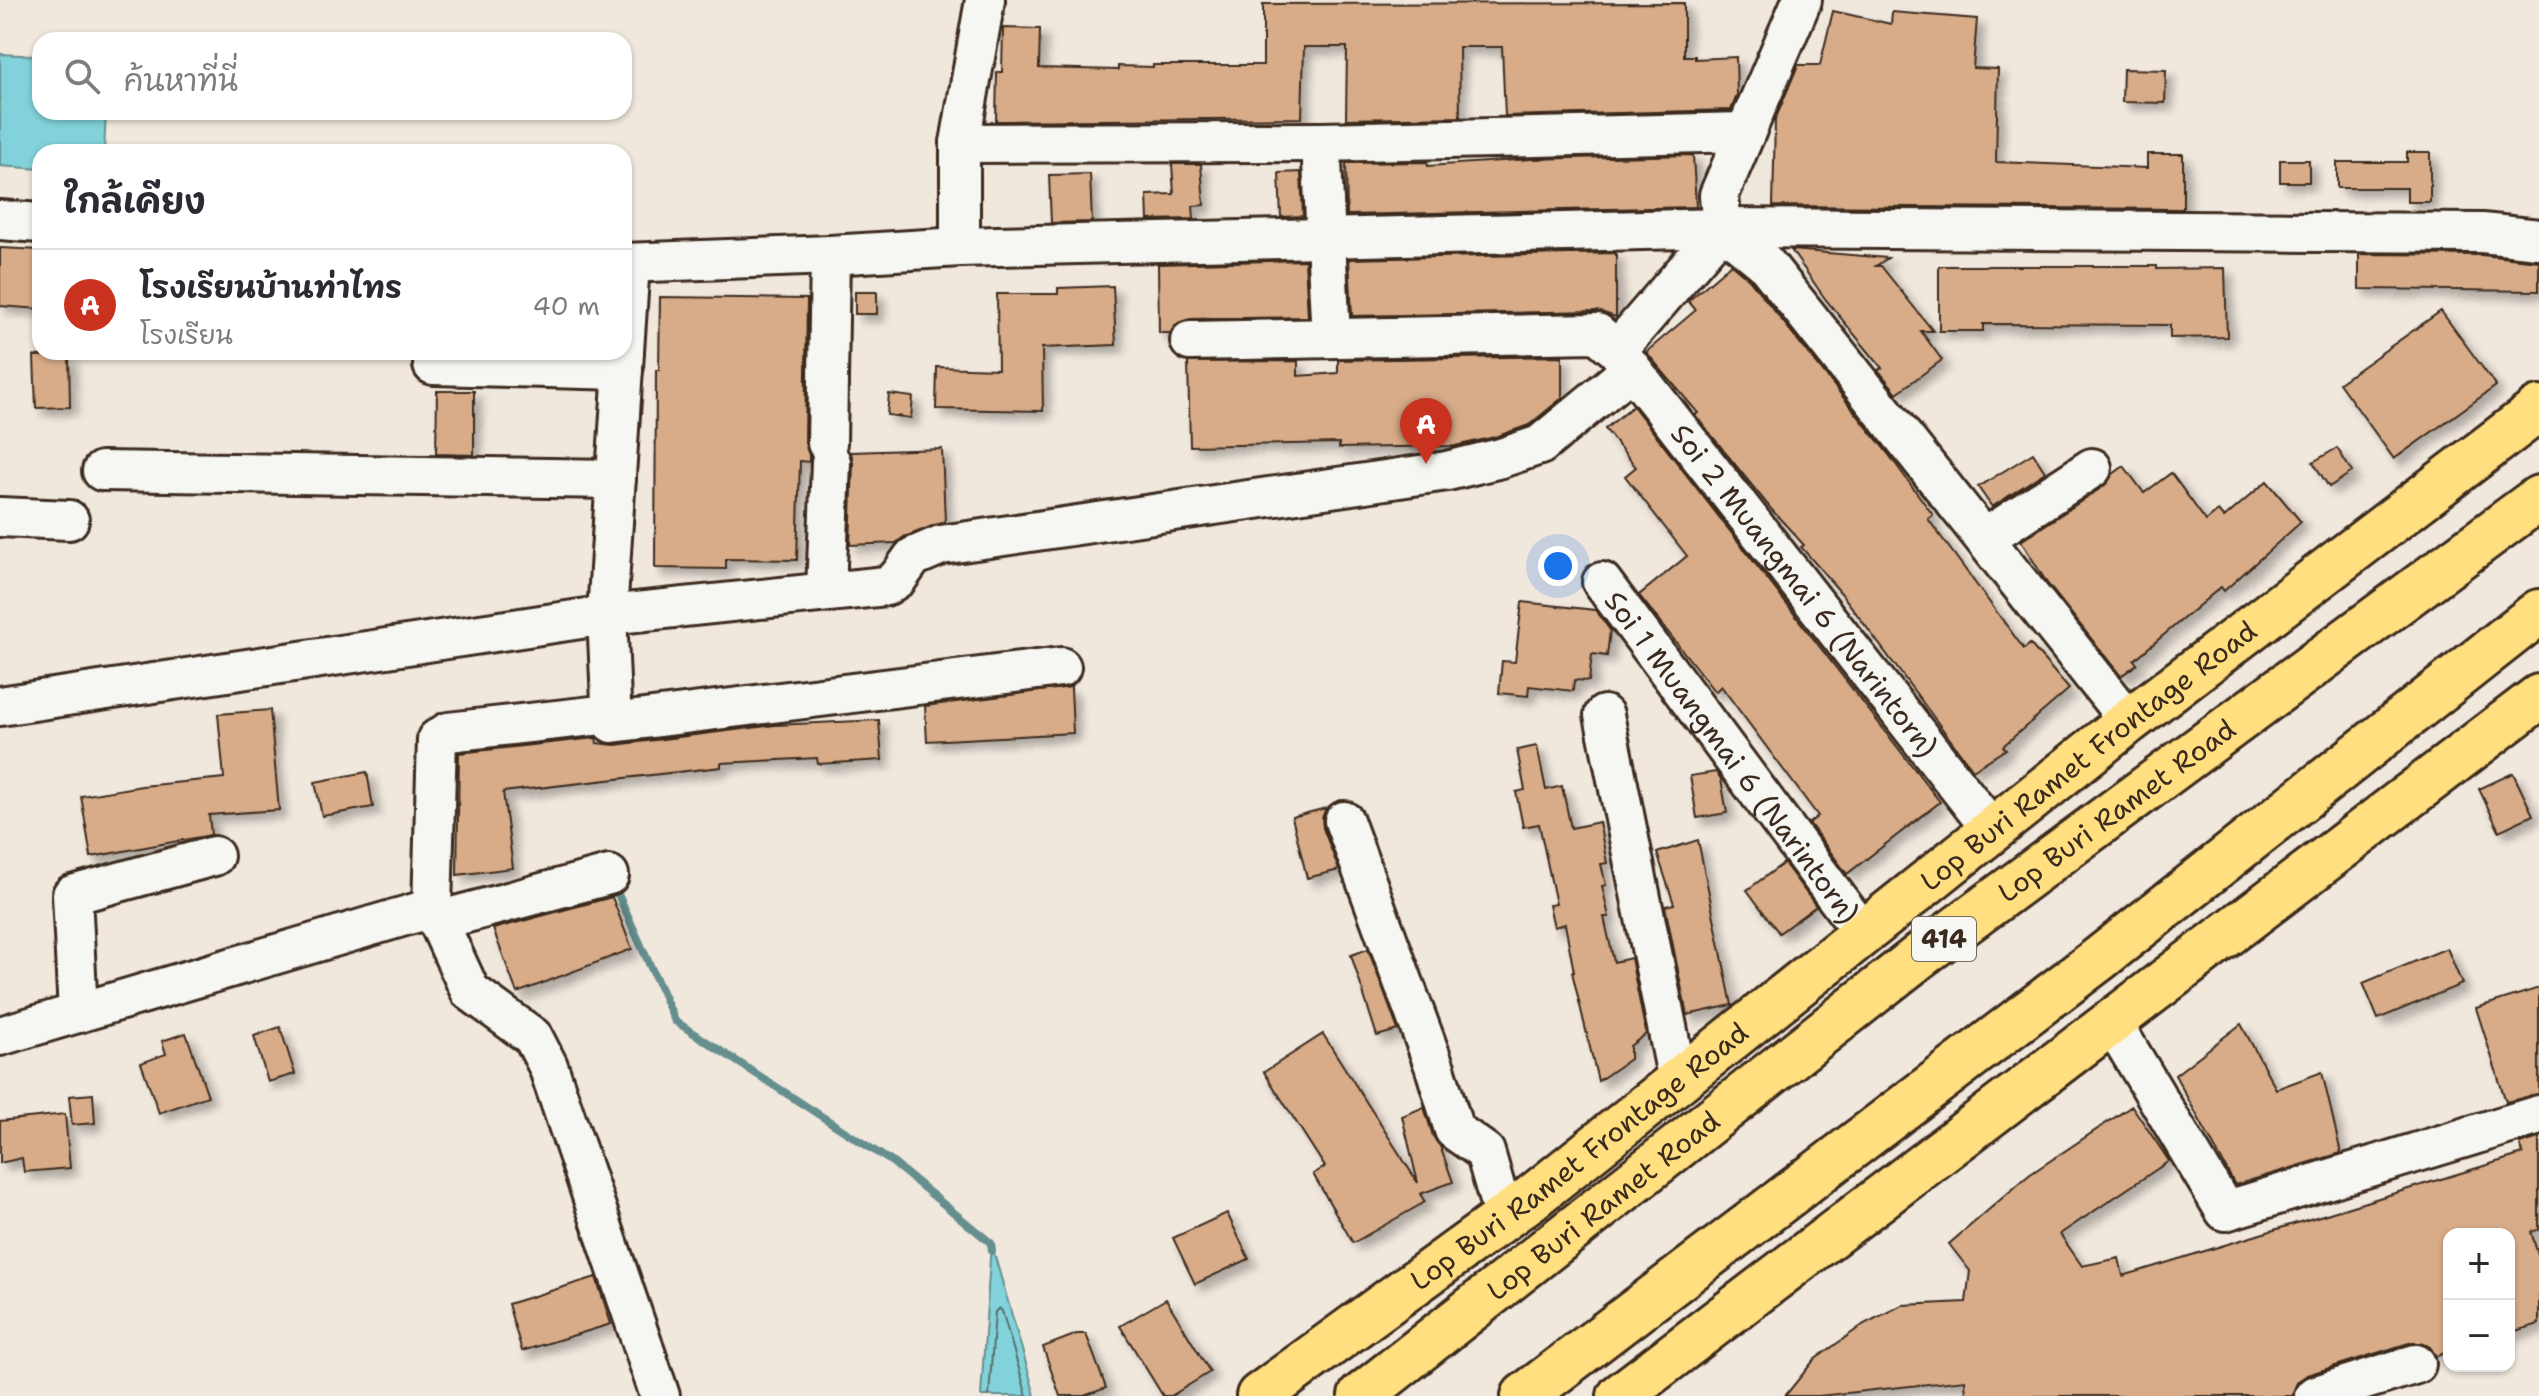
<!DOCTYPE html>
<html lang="th">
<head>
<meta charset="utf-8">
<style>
  body { margin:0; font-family:"Shantell Sans","Playpen Sans Thai",sans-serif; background:#f7f7f7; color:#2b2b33 }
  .controls { position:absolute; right:24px; bottom:24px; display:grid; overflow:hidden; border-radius:16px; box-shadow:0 2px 6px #0004 }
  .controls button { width:72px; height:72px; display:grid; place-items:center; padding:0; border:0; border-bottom:2px solid #e1e1e2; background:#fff; color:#2b2b33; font:40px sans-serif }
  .you { position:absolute; left:1558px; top:566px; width:28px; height:28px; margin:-20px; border:6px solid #fff; border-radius:50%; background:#1a73e8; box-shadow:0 0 0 12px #1a73e833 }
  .badge { display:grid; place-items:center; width:52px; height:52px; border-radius:50%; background:#c8321e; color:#fff; font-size:26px; font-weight:700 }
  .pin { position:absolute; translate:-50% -66px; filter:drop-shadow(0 2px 4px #0008) }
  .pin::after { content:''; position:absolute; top:42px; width:28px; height:24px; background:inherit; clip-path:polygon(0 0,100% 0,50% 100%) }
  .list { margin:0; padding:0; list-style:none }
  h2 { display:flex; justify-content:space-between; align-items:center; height:104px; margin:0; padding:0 32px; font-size:34px }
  h2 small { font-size:26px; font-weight:400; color:#7c7c81 }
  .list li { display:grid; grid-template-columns:52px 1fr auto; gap:24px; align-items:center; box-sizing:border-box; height:112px; padding:0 32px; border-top:2px solid #e1e1e2 }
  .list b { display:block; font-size:30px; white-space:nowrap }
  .list p { margin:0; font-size:26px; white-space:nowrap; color:#7c7c81 }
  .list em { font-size:26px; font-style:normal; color:#7c7c81 }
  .icon { flex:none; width:44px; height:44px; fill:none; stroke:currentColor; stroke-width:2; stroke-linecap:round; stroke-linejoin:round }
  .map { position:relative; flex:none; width:2539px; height:1396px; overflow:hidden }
  .search { position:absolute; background:#fff; box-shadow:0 2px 6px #0004; left:32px; top:32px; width:600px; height:88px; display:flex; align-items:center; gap:20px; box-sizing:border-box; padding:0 28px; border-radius:24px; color:#7c7c81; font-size:30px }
  .panel { position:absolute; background:#fff; box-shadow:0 2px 6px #0004; left:32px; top:144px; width:600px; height:216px; border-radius:24px }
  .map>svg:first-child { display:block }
</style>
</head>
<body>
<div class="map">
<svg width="2539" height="1396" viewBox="0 0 2539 1396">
  <defs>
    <filter id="shadow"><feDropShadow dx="7" dy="7" stdDeviation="4" flood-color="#0004"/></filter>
  </defs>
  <rect width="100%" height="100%" fill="#f0e7dd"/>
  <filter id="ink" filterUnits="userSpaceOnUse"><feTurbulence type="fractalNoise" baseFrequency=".0125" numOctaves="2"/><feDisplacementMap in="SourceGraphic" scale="16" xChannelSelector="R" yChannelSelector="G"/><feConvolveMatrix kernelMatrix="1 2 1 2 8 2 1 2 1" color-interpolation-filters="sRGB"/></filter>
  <g filter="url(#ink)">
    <g fill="#81d2da" stroke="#658f8f" stroke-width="2">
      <path d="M0 54 40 56V112H106L104 152H40V169L0 166Z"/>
      <path d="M991 1243 1029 1374 1035 1396H981Z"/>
    </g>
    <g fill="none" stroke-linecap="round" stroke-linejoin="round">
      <path stroke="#576d69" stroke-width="2" d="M989 1396 995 1312 999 1308 1002 1311 1027 1396"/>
      <path stroke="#658f8f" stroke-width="8" d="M616 890 675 1021 892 1162 991 1243 992 1251"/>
    </g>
    <g fill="#d8ac89" stroke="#3b2a1e" stroke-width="2" filter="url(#shadow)">
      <path d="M1684 3V56H1695V59L1736 57 1737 95 1731 110 1505 116 1502 47H1459L1460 117 1346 119 1347 47H1304L1302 118 996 121 997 72H1002L1003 28 1040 29 1039 68 1118 70V66L1153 67V65H1263V4Z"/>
      <path d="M1833 11 1891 24 1892 12 1977 19 1973 68 1998 69 1996 162 2147 168V154H2183V209L1773 206 1775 120 1798 65H1820Z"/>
      <path d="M2123 69 2166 70 2165 103 2122 102Z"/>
      <path d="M2407 152H2430V202H2407V188H2337V162H2407Z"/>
      <path d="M1693 155 1696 207 1347 215 1346 163 1427 162 1428 166 1531 159Z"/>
      <rect x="2280" y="160" width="29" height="22"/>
      <path d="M1172 164H1201L1204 205 1193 206 1194 219 1148 220 1147 195 1174 194Z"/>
      <path d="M1301 172 1303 216 1281 217 1279 173Z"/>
      <path d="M1090 174 1092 222 1051 223 1049 175Z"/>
      <path d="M0 248 40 250V309L0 306Z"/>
      <path d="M1791 250 1888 258 1876 266H1881L1933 331H1921L1942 360 1897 393 1878 370 1882 368 1826 300Z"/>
      <path d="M1616 253V317L1597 311 1352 316 1349 259Z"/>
      <path d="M2359 254 2481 255 2539 261V291L2359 289Z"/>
      <path d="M1305 260 1308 317 1190 319 1178 323 1170 333H1159L1158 264Z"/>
      <path d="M1731 264 1749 279 1889 455 1933 515 1928 519 2024 649 2030 644 2069 689 2003 746 2006 749 1973 770 1841 593 1801 547 1804 545 1771 509 1695 415 1698 413 1646 352 1696 310 1688 301Z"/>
      <path d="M1939 266H2157V269L2225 268 2227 337 2170 338V325L1983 324V331H1939Z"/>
      <path d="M1113 286 1116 345 1042 348 1043 411 936 409 937 367 998 369 997 294H1058V288Z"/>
      <rect x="855" y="292" width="22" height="22"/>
      <path d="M660 297 807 299 805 443 809 455V462L800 461 797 560 726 559V569L655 568 656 370H659Z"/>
      <path d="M2441 311 2496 386 2394 459 2339 383Z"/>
      <path d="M69 355 70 407 36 408 34 356Z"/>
      <path d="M1562 356V398L1529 425 1495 437 1455 446 1339 448V443L1190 446 1188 362 1298 361V376L1338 373V360Z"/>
      <path d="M437 391H474V455L436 454Z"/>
      <path d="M889 394 913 397 911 418 887 415Z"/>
      <path d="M1633 406 1940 802 1847 874 1809 823 1818 816 1721 686 1715 692 1639 595 1687 556 1625 476 1636 467 1605 429Z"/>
      <path d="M2337 448 2352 472 2329 487 2313 462Z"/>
      <path d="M942 449 945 522 904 537 896 543 850 545 853 463 851 452Z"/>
      <path d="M2033 453 2045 472 1992 507 1978 487Z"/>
      <path d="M2124 466 2144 493 2171 473 2206 521 2218 511 2224 518 2267 481 2301 522 2224 591 2221 587 2134 660 2137 664 2121 676 2047 583 2021 541 2104 486 2113 474Z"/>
      <path d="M1522 602 1595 610 1610 630 1607 656 1592 654 1589 681 1574 680 1573 691 1529 686 1528 696 1499 693 1502 661 1515 662Z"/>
      <path d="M1071 687 1073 733 927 741 925 706Z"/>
      <path d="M270 710 279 810 209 815 211 835 91 857 81 796 142 786 224 778 218 714Z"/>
      <path d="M879 720 882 760 818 764 817 758 721 763V767L503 792 513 868 457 875 459 753 596 738 597 743 615 745 775 725Z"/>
      <path d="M1537 746 1546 790 1562 786 1571 828 1599 822 1607 863 1601 864 1606 885 1602 886 1609 917H1604L1614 962 1631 958 1646 1034 1630 1046V1059L1598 1081 1572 972H1574L1565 924 1554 927 1549 905 1556 904 1539 824 1523 827 1516 792 1525 790 1517 750Z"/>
      <path d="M367 772 373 807 322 816 315 782Z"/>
      <path d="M1716 772 1721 779 1727 813 1697 818 1690 776Z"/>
      <path d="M2513 773 2533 815 2499 831 2479 789Z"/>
      <path d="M1326 808 1322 818 1323 828 1339 870 1307 878 1292 817Z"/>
      <path d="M1698 840 1732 1005 1687 1015 1665 906 1674 904 1657 853Z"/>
      <path d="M1784 863 1816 906 1779 933 1747 890Z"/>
      <path d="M612 897 632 949 517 993 493 929Z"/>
      <path d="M2447 948 2462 984 2378 1019 2363 983Z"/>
      <path d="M1368 949 1398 1030 1377 1036 1351 955Z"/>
      <path d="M2539 988V1094L2506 1102 2476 1008Z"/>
      <path d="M2241 1024 2276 1089 2322 1072 2341 1153 2235 1185 2175 1075Z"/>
      <path d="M280 1027 295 1074 268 1082 254 1036Z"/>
      <path d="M186 1033 208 1096 159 1113 141 1063 166 1054 162 1041Z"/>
      <path d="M1323 1034 1418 1183 1402 1116 1424 1107 1433 1136 1440 1146 1453 1182 1420 1194 1425 1202 1353 1243 1313 1174 1325 1167 1264 1072Z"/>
      <path d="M93 1094 95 1123 72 1125 69 1096Z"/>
      <path d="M2132 1106 2169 1161 2060 1234 2082 1266 2119 1258 2123 1276 2523 1154 2520 1144 2539 1138V1230L2531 1232 2539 1258V1324L2509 1333V1234H2449V1352L2436 1356 2430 1347 2422 1343H2409L2307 1375 2297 1382 2293 1396H1966L1965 1380 1819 1396H1785L1814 1360 1864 1324 1902 1305 1966 1302 1970 1271 1949 1244 2029 1175Z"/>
      <path d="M65 1114 70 1168 24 1172 22 1158 0 1163V1121Z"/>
      <path d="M1227 1213 1249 1259 1195 1284 1173 1238Z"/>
      <path d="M596 1277 611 1324 522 1351 508 1304Z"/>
      <path d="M1166 1299 1210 1372 1171 1396H1163L1120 1326Z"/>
      <path d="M1077 1334H1086L1106 1388 1084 1396H1060L1043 1347Z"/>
    </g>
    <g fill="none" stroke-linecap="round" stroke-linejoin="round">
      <defs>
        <g id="minor">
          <path d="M1802 0 1719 195 1722 228 1765 263 2129 721"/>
          <path d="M1321 142 1331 338"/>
          <path d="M960 143 1321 142 1746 132"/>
          <path d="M0 220 40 223"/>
          <path d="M960 247V143L985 0"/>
          <path d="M624 263 830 255 960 247 1722 228 2482 233 2539 239"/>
          <path id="s1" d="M1190 341 1597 333 1617 350 1992 830"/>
          <path d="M1617 350 1722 228"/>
          <path d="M624 351 630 263"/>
          <path d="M624 352 607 615 612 723 1061 667"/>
          <path d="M433 365 623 370"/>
          <path d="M827 443 830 255"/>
          <path d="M102 471 616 479"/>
          <path d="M0 517 69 520"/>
          <path d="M1985 538 2092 468"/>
          <path id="s2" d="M1602 582 1863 933"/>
          <path d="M826 592 831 462"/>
          <path d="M0 706 607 615 886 586 898 578 913 557 941 545 1447 471 1501 458 1540 445 1632 369"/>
          <path d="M610 714 448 732 437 739 432 908 470 991 533 1037 548 1066 660 1396"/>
          <path d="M1604 715 1678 1081"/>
          <path d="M1344 821 1435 1068 1454 1130 1485 1152 1504 1218"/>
          <path d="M437 921 609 875"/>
          <path d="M78 1013 72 895 214 856"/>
          <path d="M2112 1022 2225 1211 2539 1115"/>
          <path d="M0 1036 432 908"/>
          <path d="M2314 1396 2416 1364"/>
        </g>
        <g id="major">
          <path id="s3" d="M1259 1396 1530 1199 2129 721 2539 409"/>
          <path id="s4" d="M1361 1396 1921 955 2539 498"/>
          <path d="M1524 1396 2099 959 2539 612"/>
          <path d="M1620 1396 2539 697"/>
        </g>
      </defs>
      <use href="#minor" stroke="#3b2a1e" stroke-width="44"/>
      <use href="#major" stroke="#3b2a1e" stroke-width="50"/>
      <use href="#minor" stroke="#f6f6f2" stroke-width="38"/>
      <use href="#major" stroke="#ffdf80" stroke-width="44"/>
    </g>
  </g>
  <g text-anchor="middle" stroke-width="7" stroke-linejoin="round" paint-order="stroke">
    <rect fill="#f6f6f2" stroke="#73675e" stroke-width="2" x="1912" y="917" width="64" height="44" rx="6"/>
    <g font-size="26" font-weight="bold" fill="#3b2a1e">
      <text x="1944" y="948">414</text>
    </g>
    <g font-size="28" fill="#3b2a1e" stroke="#f6f6f2">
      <text dy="10" stroke="none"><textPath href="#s1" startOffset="738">Soi 2 Muangmai 6 (Narintorn)</textPath></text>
      <text dy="10" stroke="none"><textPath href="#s3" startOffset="1048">Lop Buri Ramet Frontage Road</textPath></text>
      <text dy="10" stroke="none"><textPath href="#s2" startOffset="218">Soi 1 Muangmai 6 (Narintorn)</textPath></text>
      <text dy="10" stroke="none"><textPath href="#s4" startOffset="956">Lop Buri Ramet Road</textPath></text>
      <text dy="10" stroke="none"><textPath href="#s3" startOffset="400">Lop Buri Ramet Frontage Road</textPath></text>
      <text dy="10" stroke="none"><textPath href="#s4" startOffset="308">Lop Buri Ramet Road</textPath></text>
    </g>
  </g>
</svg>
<div class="controls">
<button>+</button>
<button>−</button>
</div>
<div class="you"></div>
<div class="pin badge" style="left:1426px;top:464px">A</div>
<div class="search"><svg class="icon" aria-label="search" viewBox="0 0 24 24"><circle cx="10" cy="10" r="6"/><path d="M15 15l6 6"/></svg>ค้นหาที่นี่</div>
<section class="panel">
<h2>ใกล้เคียง<small></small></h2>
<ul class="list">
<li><span class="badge">A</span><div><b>โรงเรียนบ้านท่าไทร</b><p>โรงเรียน</p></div><em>40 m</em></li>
</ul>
</section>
</div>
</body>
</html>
